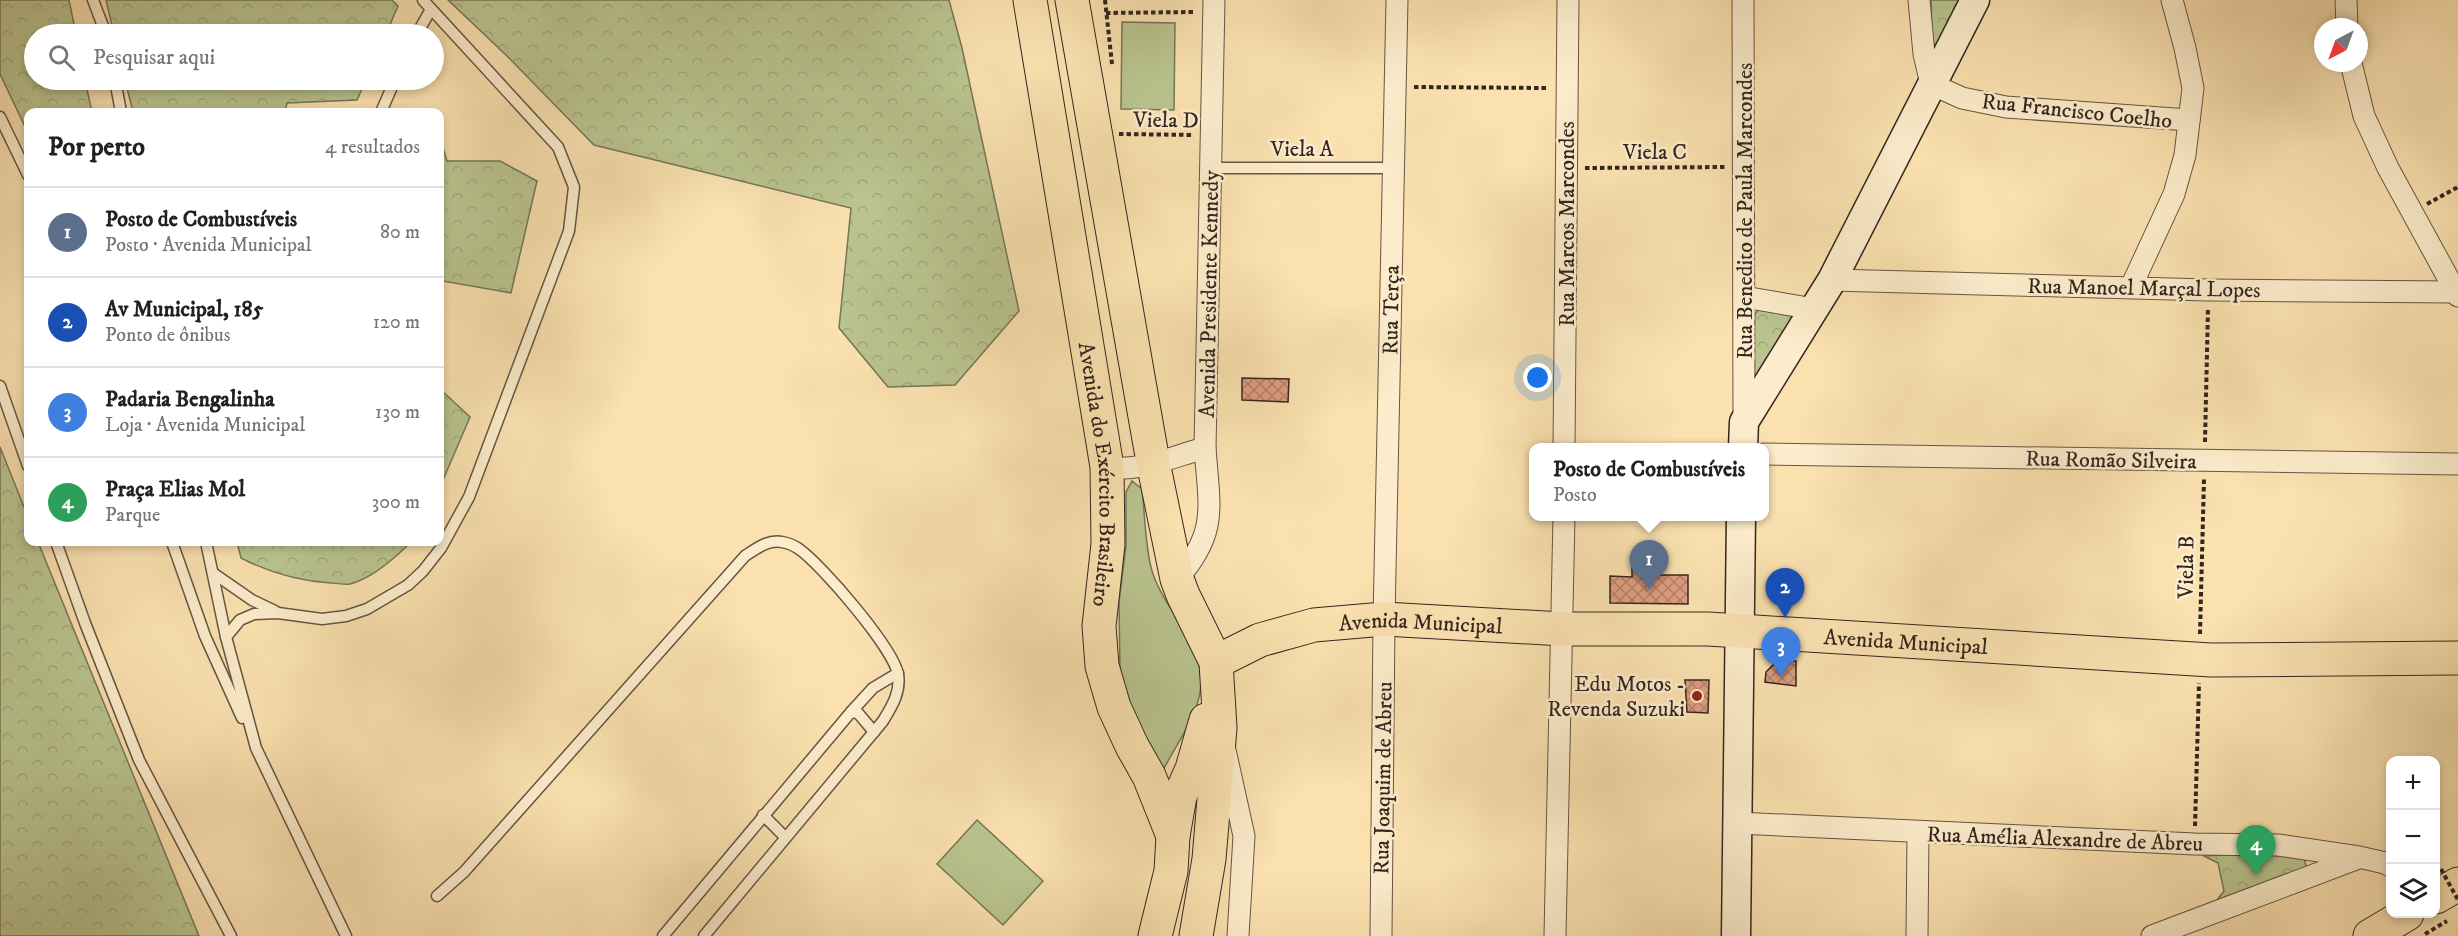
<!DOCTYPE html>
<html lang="pt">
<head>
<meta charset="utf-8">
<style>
  body { margin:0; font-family:"IM FELL DW Pica",serif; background:#f2f2f2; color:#202124 }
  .controls { position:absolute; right:18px; bottom:18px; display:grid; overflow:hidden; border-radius:12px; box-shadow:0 3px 9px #0003 }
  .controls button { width:54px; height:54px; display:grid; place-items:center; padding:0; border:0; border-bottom:2px solid #e0e0e0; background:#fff; color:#202124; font:30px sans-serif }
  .compass { position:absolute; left:2314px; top:18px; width:54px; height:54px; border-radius:50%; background:#fff; box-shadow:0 3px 9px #0003; rotate:221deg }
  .you { position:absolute; left:1538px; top:378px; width:21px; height:21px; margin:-15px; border:4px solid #fff; border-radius:50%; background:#1a73e8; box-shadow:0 0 0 9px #1a73e833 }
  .badge { display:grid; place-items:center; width:39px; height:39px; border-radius:50%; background:#0f766e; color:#fff; font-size:20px; font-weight:700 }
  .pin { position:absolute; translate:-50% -50px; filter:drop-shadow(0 2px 3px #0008) }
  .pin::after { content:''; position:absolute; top:32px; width:21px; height:18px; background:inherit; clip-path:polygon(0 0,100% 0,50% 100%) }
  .popup { position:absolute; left:1529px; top:443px; width:240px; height:78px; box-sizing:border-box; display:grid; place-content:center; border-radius:12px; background:#fff; filter:drop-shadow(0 2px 4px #0005); font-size:20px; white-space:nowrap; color:#757577 }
  .popup b { font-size:22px; color:#202124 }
  .popup::after { content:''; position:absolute; left:50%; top:100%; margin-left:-12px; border:12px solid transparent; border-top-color:#fff }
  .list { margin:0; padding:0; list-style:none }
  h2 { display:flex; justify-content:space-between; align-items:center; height:78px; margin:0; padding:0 24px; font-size:26px }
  h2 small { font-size:20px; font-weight:400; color:#757577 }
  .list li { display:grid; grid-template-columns:39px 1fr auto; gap:18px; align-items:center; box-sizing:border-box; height:90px; padding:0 24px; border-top:2px solid #e0e0e0 }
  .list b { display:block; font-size:22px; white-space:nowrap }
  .list p { margin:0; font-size:20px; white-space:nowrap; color:#757577 }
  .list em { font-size:20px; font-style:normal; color:#757577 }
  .icon { flex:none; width:33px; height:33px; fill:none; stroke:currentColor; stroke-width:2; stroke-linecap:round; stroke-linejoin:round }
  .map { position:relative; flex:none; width:2458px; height:936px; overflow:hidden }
  .search { position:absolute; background:#fff; box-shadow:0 3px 9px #0003; left:24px; top:24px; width:420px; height:66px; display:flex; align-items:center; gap:15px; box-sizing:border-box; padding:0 21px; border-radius:33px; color:#757577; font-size:22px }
  .panel { position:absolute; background:#fff; box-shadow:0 3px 9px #0003; left:24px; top:108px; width:420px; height:438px; border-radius:12px }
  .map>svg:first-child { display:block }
</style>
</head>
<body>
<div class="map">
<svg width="2458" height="936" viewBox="0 0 2458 936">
  <defs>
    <pattern id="forest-crowns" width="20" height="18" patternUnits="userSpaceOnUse" patternTransform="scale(1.5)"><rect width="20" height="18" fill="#b9c48f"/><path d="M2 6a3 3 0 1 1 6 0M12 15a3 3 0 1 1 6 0" fill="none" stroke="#a0a87b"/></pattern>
    <pattern id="building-cross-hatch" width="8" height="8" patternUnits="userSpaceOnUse" patternTransform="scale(1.5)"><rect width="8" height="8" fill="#df9d80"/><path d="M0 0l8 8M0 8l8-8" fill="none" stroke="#b58068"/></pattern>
  </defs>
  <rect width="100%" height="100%" fill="#fae1af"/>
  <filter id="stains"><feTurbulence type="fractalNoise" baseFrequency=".00333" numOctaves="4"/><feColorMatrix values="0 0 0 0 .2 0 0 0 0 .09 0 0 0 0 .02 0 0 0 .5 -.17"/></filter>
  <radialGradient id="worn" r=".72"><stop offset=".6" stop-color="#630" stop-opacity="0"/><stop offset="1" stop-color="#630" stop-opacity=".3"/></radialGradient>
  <g fill="#b9c48f" stroke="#767558" stroke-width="1.5">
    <path d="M1122 22 1175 23 1174 110 1121 109Z"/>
    <path d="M1132 481 1142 489C1145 515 1145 547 1152 571 1158 591 1172 610 1183 627 1220 688 1193 715 1163 770L1134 725 1120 672 1119 602 1126 546V492Z"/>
    <path d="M977 820 1043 881 1003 925 937 864Z"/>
  </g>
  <g fill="url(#forest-crowns)" stroke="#767558" stroke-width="1.5">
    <path d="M0 0H69L76 34H34V80H85L92 112H28V133L0 74Z"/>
    <path d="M106 0H392L398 6 386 34H114Z"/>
    <path d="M448 0H949L962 48 1019 311 955 385 888 387 839 328 851 208 594 145 507 56Z"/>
    <path d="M1931 0H1964L1939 43 1935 45 1932 40Z"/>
    <path d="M125 80H366L357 100 287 103 285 112H133Z"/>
    <path d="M440 138 447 161H500L537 181 511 293 443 281 440 287Z"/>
    <path d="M1761 306 1787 309 1793 320 1759 383 1751 379 1755 314Z"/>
    <path d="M440 389 470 417 440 487Z"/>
    <path d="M0 447 28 517V542H38L199 936H0Z"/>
    <path d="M237 542H411C395 558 373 578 350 584 344 585 337 583 331 583 298 581 270 573 241 558Z"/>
    <path d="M2266 852 2303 854 2307 870 2214 904 2224 891 2218 863 2204 856Z"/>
  </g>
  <g fill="url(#building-cross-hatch)" stroke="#332621" stroke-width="1.5">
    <path d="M1242 378 1289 379 1288 402 1242 400Z"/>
    <path d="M1632 554H1652V575H1688V604L1610 603V576L1632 577Z"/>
    <path d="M1781 661H1796V686L1765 682 1766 672 1775 663Z"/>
    <path d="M1685 680H1709L1708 713 1687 712Z"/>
  </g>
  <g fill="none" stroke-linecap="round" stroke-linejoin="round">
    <defs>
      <g id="service">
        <path d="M93 0 106 34"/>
        <path d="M417 34 431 9"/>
        <path d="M115 80 121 112"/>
        <path d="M381 112 395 80"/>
        <path d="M0 117 28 175"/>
        <path d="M1211 168H1393"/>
        <path d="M0 386 28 466"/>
        <path d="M56 542 85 623 139 760 231 936"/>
        <path d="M172 542 205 636 242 718"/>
        <path d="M206 542 226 637 256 748 346 936"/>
        <path d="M213 573 252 600 275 611"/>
        <path d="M226 637 240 620 254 614 278 613 322 619 346 616 367 609 408 585 423 571 441 548 469 497 569 231 574 187 558 147 423 0"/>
        <path d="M851 712 858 713 874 732"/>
        <path d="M763 815 785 837"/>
        <path d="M437 896 464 872 745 556C756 549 768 539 782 542 787 543 795 546 799 549 822 565 893 648 898 674 901 692 892 706 883 721L704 936"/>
        <path d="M663 936 851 712 873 688 898 673"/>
      </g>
      <g id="minor">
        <path d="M1743 0 1744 422"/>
        <path d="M1919 0 1924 54 1931 84 1962 98 2006 107 2189 120"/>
        <path d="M2346 0 2347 27"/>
        <path d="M2351 63 2364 116 2388 168 2458 296"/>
        <path d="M1832 280 2208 290 2456 292"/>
        <path d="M2131 287 2174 194 2185 155 2193 88 2185 48 2172 0"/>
        <path d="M1744 297 1814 309"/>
        <path d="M1564 448 1568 0"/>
        <path d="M1764 454 2458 464"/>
        <path d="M1107 467C1138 473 1174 456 1205 448"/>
        <path d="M1177 579C1219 532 1209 506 1205 448L1214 0"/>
        <path d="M1225 750 1244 836 1238 936"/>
        <path d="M1737 823 2195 844 2278 845 2359 857 2385 863 2390 866"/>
        <path d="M1381 936 1384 619 1397 0"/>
        <path d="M1555 936 1564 516"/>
        <path d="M1917 936 1918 832"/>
        <path d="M2152 936 2356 859"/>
      </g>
      <g id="secondary">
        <path d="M1743 448 1744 422 1832 280 1975 0"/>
        <path d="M1736 936C1737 796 1739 656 1741 516"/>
      </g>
      <g id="primary">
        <path id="s1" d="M1030 0 1107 467 1108 544 1099 626 1102 666 1114 707 1132 746 1149 776 1173 836 1171 871 1155 936"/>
        <path d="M1072 0 1153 462 1177 579 1183 595 1216 662 1220 728 1209 859 1196 936"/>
        <path id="s2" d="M1216 662 1260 640 1314 625 1384 619 1563 629H1708L2211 660 2458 658"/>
        <path d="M1173 836 1180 796 1192 769 1206 720"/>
        <path d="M2436 897 2458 884"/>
        <path d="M2370 936 2407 914"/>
      </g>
    </defs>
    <use href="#service" stroke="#655544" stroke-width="13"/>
    <use href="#minor" stroke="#655544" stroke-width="23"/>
    <use href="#secondary" stroke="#332621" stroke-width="31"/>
    <use href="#primary" stroke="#332621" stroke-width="35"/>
    <g stroke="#332621" stroke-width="4" stroke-dasharray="4.5 3" stroke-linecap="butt">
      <path d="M1105 0 1112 64"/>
      <path d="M1106 13 1195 12"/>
      <path d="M1414 87 1547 88"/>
      <path d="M1119 134 1193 135"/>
      <path d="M1585 168 1725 167"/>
      <path d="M2427 204 2458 187"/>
      <path d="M2205 442 2208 308"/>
      <path d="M2200 634 2204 479"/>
      <path d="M2195 826 2199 683"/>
      <path d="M2425 934 2447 921"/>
    </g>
    <use href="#service" stroke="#fceccb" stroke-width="10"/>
    <use href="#minor" stroke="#fceccb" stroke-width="21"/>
    <use href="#secondary" stroke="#fceccb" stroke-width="28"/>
    <use href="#primary" stroke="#fae1af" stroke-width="33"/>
    <path stroke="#332621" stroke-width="4" stroke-dasharray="4.5 3" stroke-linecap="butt" d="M2441 869 2458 900"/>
  </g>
  <circle fill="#8f2418" stroke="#fceccb" stroke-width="2" cx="1697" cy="696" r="6"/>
  <g text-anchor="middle" stroke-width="5" stroke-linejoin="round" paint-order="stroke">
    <g font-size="22" fill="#332621" stroke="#fceccb">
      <text transform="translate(2077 110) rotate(6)" y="8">Rua Francisco Coelho</text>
      <text transform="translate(1166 119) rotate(1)" y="8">Viela D</text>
      <text x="1302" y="156">Viela A</text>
      <text x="1655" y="159">Viela C</text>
      <text transform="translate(1744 211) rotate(-90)" y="8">Rua Benedito de Paula Marcondes</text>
      <text transform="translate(1566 224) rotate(-90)" y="8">Rua Marcos Marcondes</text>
      <text transform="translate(2144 287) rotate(1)" y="8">Rua Manoel Marçal Lopes</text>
      <text transform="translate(1208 294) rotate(-89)" y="8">Avenida Presidente Kennedy</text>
      <text transform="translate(1390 310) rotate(-89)" y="8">Rua Terça</text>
      <text transform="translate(2111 459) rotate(1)" y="8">Rua Romão Silveira</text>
      <text dy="8" stroke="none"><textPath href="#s1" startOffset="480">Avenida do Exército Brasileiro</textPath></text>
      <text transform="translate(2185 567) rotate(-89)" y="8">Viela B</text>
      <text dy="8" stroke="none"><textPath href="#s2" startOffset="212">Avenida Municipal</textPath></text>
      <text dy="8" stroke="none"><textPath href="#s2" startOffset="698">Avenida Municipal</textPath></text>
      <text transform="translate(1382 778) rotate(-89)" y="8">Rua Joaquim de Abreu</text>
      <text transform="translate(2065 838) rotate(2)" y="8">Rua Amélia Alexandre de Abreu</text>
    </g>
    <g font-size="22" fill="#332621" stroke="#fceccb" text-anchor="end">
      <text x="1685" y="691">Edu Motos -<tspan x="1685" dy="25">Revenda Suzuki</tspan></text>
    </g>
  </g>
  <rect width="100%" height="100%" filter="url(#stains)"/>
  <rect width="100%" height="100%" fill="url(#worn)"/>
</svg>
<div class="controls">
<button>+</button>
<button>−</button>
<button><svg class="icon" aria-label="layers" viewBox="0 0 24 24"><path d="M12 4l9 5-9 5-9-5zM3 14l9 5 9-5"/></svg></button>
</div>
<svg class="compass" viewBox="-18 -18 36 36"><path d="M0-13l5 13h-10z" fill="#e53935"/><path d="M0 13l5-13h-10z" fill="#757577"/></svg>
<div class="you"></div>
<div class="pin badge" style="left:1649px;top:590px;background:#5c6f8a">1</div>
<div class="popup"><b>Posto de Combustíveis</b>Posto</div>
<div class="pin badge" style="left:1785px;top:618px;background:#1a4fb4">2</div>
<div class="pin badge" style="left:1781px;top:677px;background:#3f7fe0">3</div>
<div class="pin badge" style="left:2256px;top:875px;background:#2e9e5b">4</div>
<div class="search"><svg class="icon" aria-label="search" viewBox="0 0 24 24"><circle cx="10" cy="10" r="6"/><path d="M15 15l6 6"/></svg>Pesquisar aqui</div>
<section class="panel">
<h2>Por perto<small>4 resultados</small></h2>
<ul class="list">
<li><span class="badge" style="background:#5c6f8a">1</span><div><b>Posto de Combustíveis</b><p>Posto · Avenida Municipal</p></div><em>80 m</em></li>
<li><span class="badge" style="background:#1a4fb4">2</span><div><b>Av Municipal, 185</b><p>Ponto de ônibus</p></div><em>120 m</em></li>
<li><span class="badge" style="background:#3f7fe0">3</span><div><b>Padaria Bengalinha</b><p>Loja · Avenida Municipal</p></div><em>130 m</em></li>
<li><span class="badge" style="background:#2e9e5b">4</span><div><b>Praça Elias Mol</b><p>Parque</p></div><em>300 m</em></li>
</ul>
</section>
</div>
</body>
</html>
